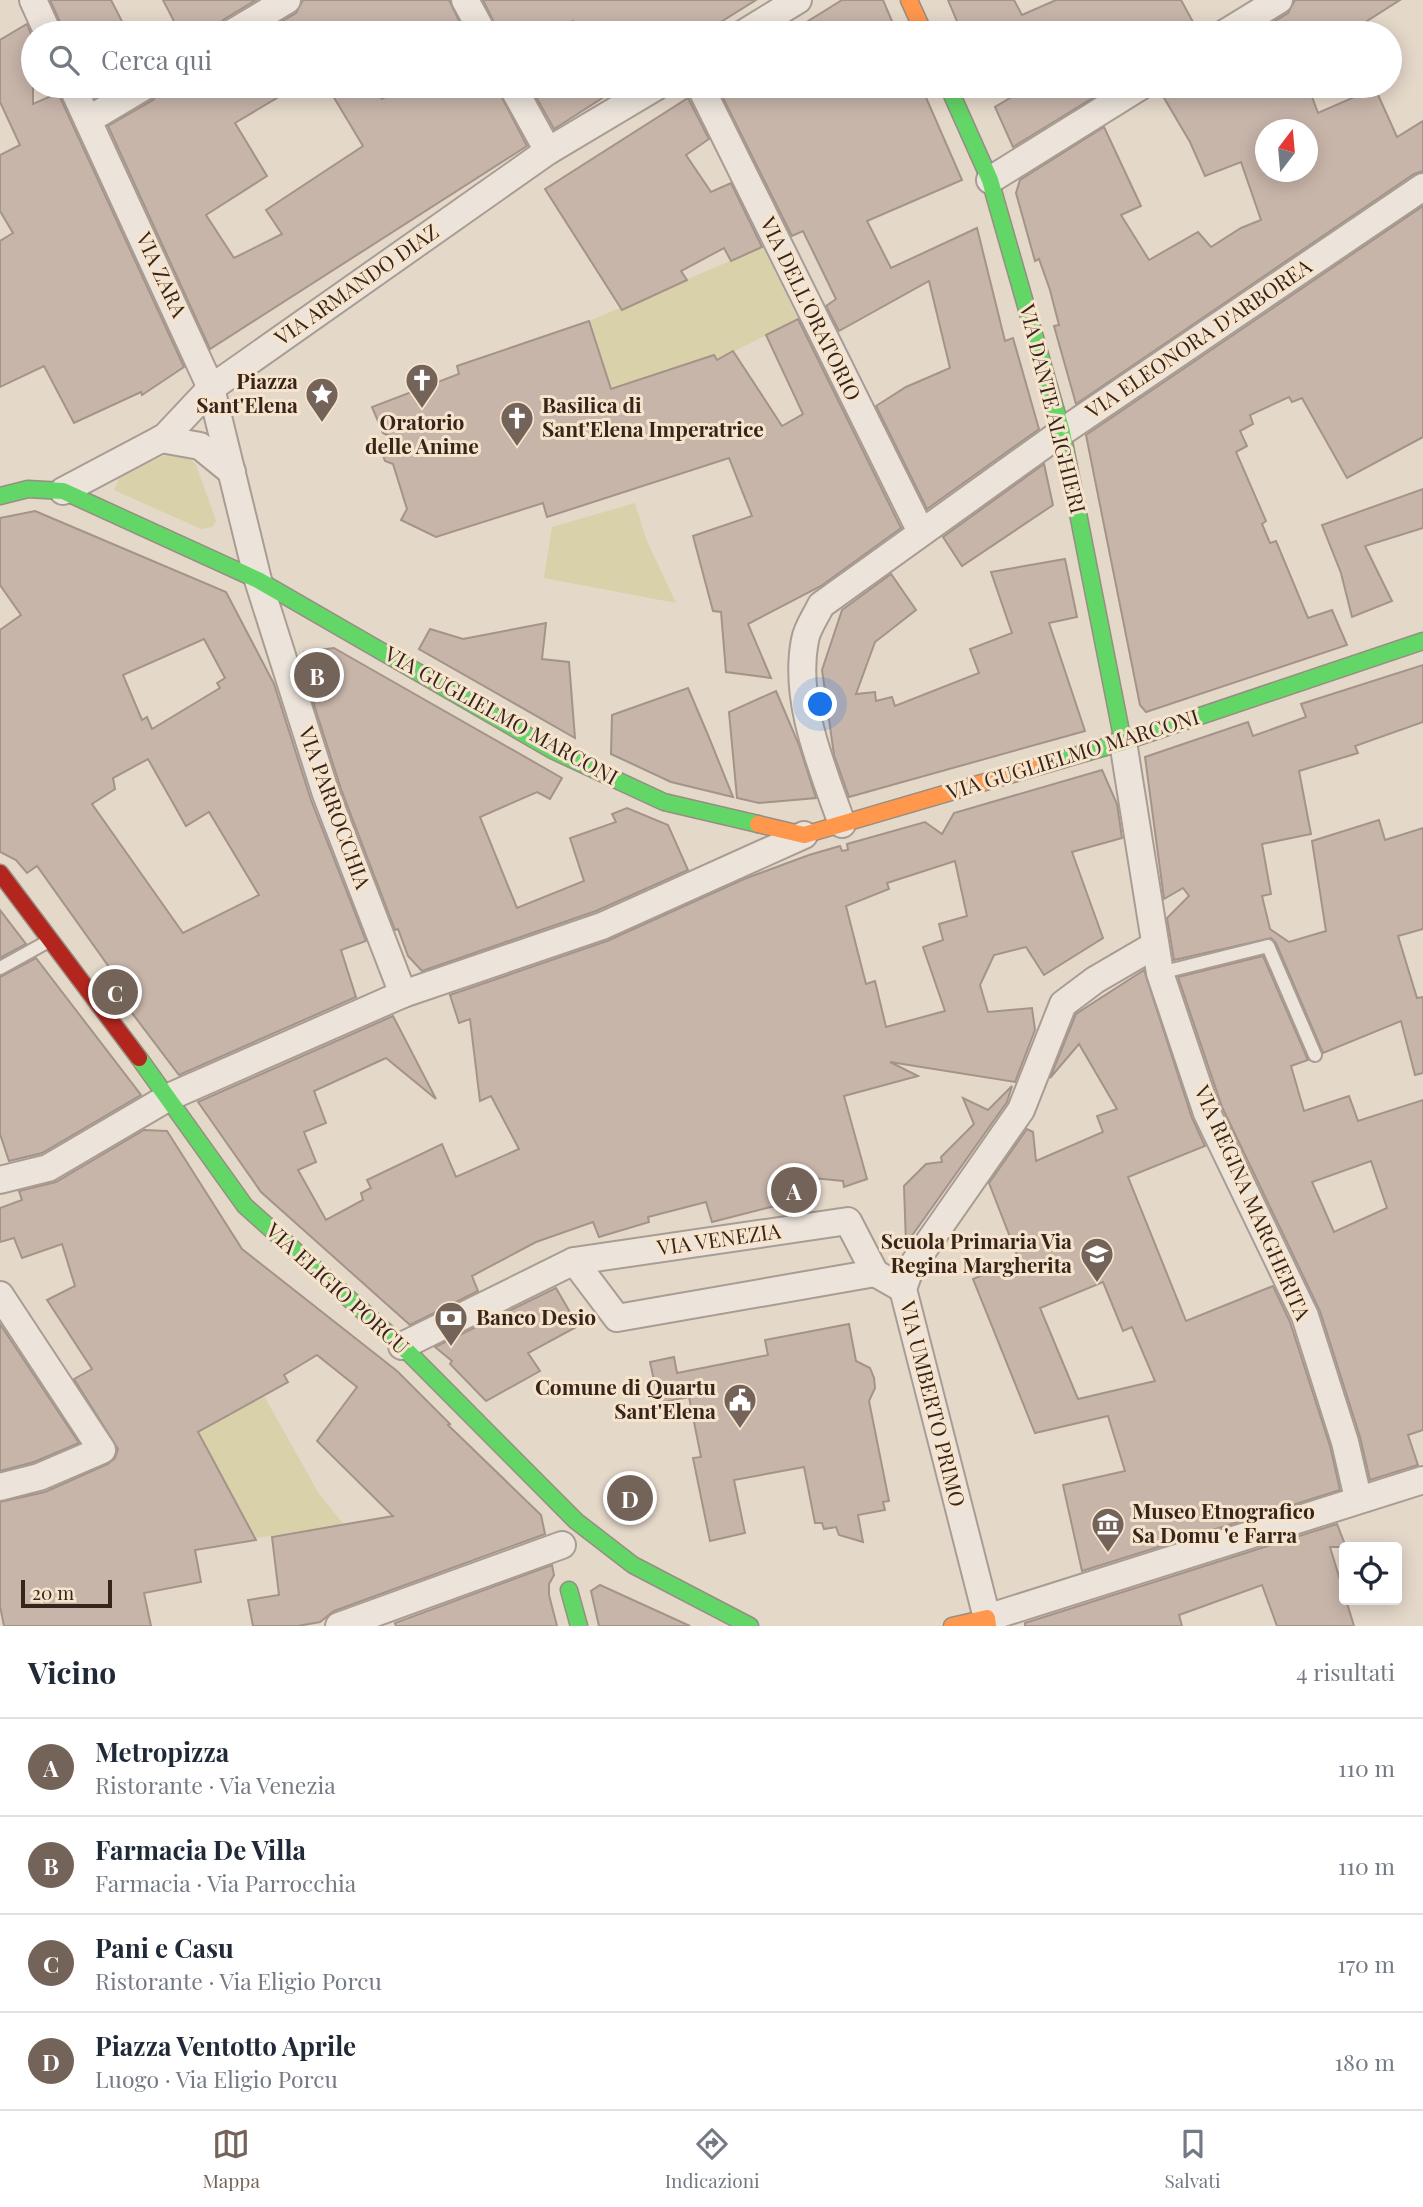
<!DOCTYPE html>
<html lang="it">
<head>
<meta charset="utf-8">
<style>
  body { margin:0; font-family:"Playfair Display",serif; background:#f2f2f3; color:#1f2937 }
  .controls { position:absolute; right:21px; bottom:21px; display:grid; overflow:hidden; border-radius:7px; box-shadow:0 4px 18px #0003 }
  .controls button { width:63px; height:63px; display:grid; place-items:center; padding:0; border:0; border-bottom:2px solid #e0e1e3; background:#fff; color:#1f2937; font:35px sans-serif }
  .compass { position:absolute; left:1255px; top:119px; width:63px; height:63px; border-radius:50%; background:#fff; box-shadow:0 4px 18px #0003; rotate:16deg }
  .scale { position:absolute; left:21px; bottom:18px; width:91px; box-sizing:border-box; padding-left:7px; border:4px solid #37241b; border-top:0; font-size:19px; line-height:24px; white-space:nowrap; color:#37241b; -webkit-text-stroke:5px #f7e4cd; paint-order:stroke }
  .you { position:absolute; left:821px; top:705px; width:24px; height:24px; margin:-18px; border:5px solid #fff; border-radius:50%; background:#1a73e8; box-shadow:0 0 0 10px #1a73e833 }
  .badge { display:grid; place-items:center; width:46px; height:46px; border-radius:50%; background:#746358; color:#fff; font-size:23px; font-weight:700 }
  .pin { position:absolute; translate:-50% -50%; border:4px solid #fff; box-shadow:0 2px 7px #0006 }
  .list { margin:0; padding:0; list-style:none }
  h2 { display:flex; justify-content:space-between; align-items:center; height:91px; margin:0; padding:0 28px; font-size:30px }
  h2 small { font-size:23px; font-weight:400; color:#747a83 }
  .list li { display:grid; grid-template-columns:46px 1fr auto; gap:21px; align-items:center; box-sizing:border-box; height:98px; padding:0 28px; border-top:2px solid #e0e1e3 }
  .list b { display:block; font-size:26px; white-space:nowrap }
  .list p { margin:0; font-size:23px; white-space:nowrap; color:#747a83 }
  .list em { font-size:23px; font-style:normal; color:#747a83 }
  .icon { flex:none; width:38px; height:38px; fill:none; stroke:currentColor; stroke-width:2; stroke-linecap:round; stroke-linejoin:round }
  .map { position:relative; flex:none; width:1423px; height:1626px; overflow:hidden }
  .search { position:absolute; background:#fff; box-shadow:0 4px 18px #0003; left:21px; right:21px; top:21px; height:77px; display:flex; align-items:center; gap:18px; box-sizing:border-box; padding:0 24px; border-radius:38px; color:#747a83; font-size:26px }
  .sheet { height:483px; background:#fff }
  nav { display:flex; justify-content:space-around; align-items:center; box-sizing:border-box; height:98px; border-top:2px solid #e0e1e3; background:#fff; font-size:19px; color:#747a83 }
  nav a { display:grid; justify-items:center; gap:4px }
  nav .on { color:#746358 }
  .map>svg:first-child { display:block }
</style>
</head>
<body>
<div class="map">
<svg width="1423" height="1626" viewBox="0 0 1423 1626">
  <rect width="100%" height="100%" fill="#e4d8c9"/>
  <g fill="#d8d1aa">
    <path d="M763 247 798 319 717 360 611 389 589 321Z"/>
    <path d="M170 453 189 457 196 465 216 521 212 527 201 529 114 490 120 476Z"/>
    <path d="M635 503 646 539 676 603 544 578 552 527Z"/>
    <path d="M264 1396 318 1492 344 1525 256 1538 198 1432Z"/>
  </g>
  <g fill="#c8b5aa" stroke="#a49389" stroke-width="2" fill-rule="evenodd">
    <path d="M50 0H111L128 33H65Z"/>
    <path d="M163 0H256L223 20 216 33H180Z"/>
    <path d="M303 0H449L465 33H262L296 13Z"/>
    <path d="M483 0H756L703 33H581L573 21 555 33H499Z"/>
    <path d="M842 0H883L897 33H789Z"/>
    <path d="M948 0H1014L1022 15 1056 0H1181L1199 33H962Z"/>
    <path d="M1295 0H1400L1348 33H1269L1265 27 1288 13Z"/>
    <path d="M27 24 33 39V104L58 93 184 367 142 395 141 392 74 423 44 366 0 387V241L13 233 0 211V155L20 145 0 102V40Z"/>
    <path d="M161 86H297L235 123 267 176 206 215 234 258 282 234 266 210 363 146 327 86H374L382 99 404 86H496L527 146 210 349 108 126 153 100Z"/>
    <path d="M530 86H621L554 129Z"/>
    <path d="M717 86H921L962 180 867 221 891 268 977 228 1005 341 1013 338 1039 429 927 509 876 406 906 387 950 368 929 281 839 331 826 306 836 299 803 231 792 236Z"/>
    <path d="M1030 86H1112L1013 147 995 107Z"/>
    <path d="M1157 86H1308L1318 113 1375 88 1397 137 1423 121V171L1414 174 1076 404 1054 326 1059 325 1050 290 1039 259 1035 261 1016 193 1020 180 1104 127 1141 206 1121 215 1149 260 1198 232 1211 247 1241 228 1261 220 1241 162 1205 176 1190 142ZM1265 130H1307V172H1265Z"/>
    <path d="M688 98 709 139 686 155 711 192 731 183 762 247 731 261 724 248 681 271 687 280 622 310 545 189Z"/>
    <path d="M1423 206V437L1347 478 1302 398 1292 402 1289 397 1250 415 1253 424 1240 431 1247 446 1236 452 1266 521 1262 524 1270 543 1276 541 1308 618 1332 610 1347 645 1146 712 1140 705 1086 435Z"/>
    <path d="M798 319 901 528 821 586 748 624 771 678 726 672 721 612 713 611 693 536 752 516 729 458 547 517 543 503 436 537 401 520 407 509 393 464 385 461 381 450 389 436 383 433 372 407 459 374 457 366 589 321 611 389 714 355 717 360 733 351 782 426 803 414 766 335Z"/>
    <path d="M1044 464 1053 505 962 566 943 537Z"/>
    <path d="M1423 489V528L1365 546 1392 601 1352 617 1341 573 1322 525Z"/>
    <path d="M35 511 226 592 274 684 311 800 366 941 341 950 356 997 179 1075 101 972 109 967 37 866 27 873 16 860 0 852V630L21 615 0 585V518ZM204 639 225 678 217 683 220 688 152 729 147 717 142 720 123 675ZM148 759 186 826 209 812 259 895 183 933 92 804 115 789 113 778Z"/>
    <path d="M1065 559 1077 617 1049 623 1085 731 849 797 834 755 822 670 842 610 891 574 916 610 875 642 856 694 875 692 876 701 892 697 895 706 979 673 970 649 1012 633 991 572Z"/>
    <path d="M546 623 542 659 569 662 575 738 419 649 430 629 463 639Z"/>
    <path d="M334 648 562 778 550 799 537 792 480 817 517 908 584 881 570 838 616 822 612 814 627 808 668 825 688 870 596 911 422 971 408 956 398 929 395 930 341 789 299 658 304 652Z"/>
    <path d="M1423 665V722L1355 746 1358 753 1299 771 1311 834 1262 844 1271 894 1262 896 1270 929 1289 942 1326 931 1312 841 1379 820 1385 840 1423 828V929L1398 936 1417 998 1423 997V1073L1415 1075 1401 1021 1323 1053 1276 943 1271 938 1174 960 1167 918 1189 896 1183 888 1164 899 1145 757 1248 722 1253 736 1306 717 1301 704Z"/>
    <path d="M688 688 708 735 733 797 671 782 611 754 612 715Z"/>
    <path d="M776 691 799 745 816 798 759 803 737 798 729 712Z"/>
    <path d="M1102 770 1117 804 1122 838 1072 852 1103 938 1044 975 1026 947 994 955 980 985 988 1012 1032 1008 1035 1030 1015 1082 890 1062 918 1076 844 1096 867 1179 844 1187 843 1181 813 1178 786 1198 787 1203 712 1222 706 1202 648 1217 649 1222 599 1237 593 1222 536 1242 472 1276 478 1291 410 1325 261 1192 198 1102 393 1016 436 1099 386 1058 314 1091 326 1123 304 1132 316 1162 298 1170 326 1220 363 1200 361 1193 371 1188 367 1180 442 1144 456 1177 519 1149 491 1096 480 1101 470 1019 459 1023 450 995 607 941 744 879 809 855 840 846 842 851 848 850 847 844 925 822 942 834 954 813ZM955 861 967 916 939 924 943 940 923 947 945 1011 886 1027 875 981 866 984 846 906 889 889 887 883Z"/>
    <path d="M0 910 26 944 0 958Z"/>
    <path d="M1263 956 1308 1060 1291 1066 1304 1111 1349 1096 1358 1121 1423 1100V1430L1408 1435 1418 1465 1370 1480 1360 1437 1320 1311 1222 1107 1178 977ZM1371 1161 1387 1208 1334 1232 1312 1182Z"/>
    <path d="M36 958 141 1095 42 1153 9 1161 0 1134V977Z"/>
    <path d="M1144 970 1192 1118 1205 1146 1128 1177 1186 1321 1273 1286 1290 1322 1330 1446 1340 1490 1082 1571 1063 1485 1125 1471 1108 1416 1035 1433 973 1279 1019 1260 989 1183 1027 1129 1033 1132 1036 1161 1103 1132 1097 1116 1117 1109 1079 1044 1050 1078 1076 1014ZM1103 1282 1123 1331 1132 1327 1155 1381 1078 1399 1040 1308Z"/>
    <path d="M1012 1086 1007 1102 906 1244 904 1186 926 1164 942 1162 941 1157 974 1124 963 1098 988 1110Z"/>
    <path d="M144 1130 167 1131 242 1249 397 1371 450 1424 448 1425 541 1515 545 1534 334 1611 320 1622 298 1626H253L248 1600 279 1595 272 1537 393 1516 317 1441 357 1387 317 1355 284 1375 288 1382 198 1432 256 1540 195 1550 201 1582 144 1593 151 1626H4L0 1606V1502L45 1492 108 1464 115 1458 118 1449 74 1379 92 1369 47 1300 75 1286 62 1244 22 1258 14 1238 0 1242V1208L22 1200 19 1191 56 1182Z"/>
    <path d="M556 1288 578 1326 528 1353 540 1371 486 1401 450 1364 452 1361 435 1347Z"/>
    <path d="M0 1324 79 1443 34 1462 0 1471Z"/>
    <path d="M849 1324 856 1361 870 1368 874 1378 875 1388 869 1401 889 1501 883 1502 885 1510 858 1515 863 1542 839 1535 836 1527 824 1529 822 1523H815L804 1467 734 1480 745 1533 710 1541 693 1458 701 1457 689 1397 659 1403 650 1362 674 1357 677 1373 768 1355 765 1340Z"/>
    <path d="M1337 1524 1346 1547H1330L1354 1626H1277L1262 1585 1179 1615 1182 1626H1025V1623Z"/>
    <path d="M552 1565 554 1575 549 1584V1595L557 1626H396L395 1623Z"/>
    <path d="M600 1585 690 1626H599L591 1591Z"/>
  </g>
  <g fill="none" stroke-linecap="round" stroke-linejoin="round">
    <defs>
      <g id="lane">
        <path d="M0 968 47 942"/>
        <path d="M1160 973 1268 946 1315 1055"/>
      </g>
      <g id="street">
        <path d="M33 0 48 33"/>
        <path d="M465 0 483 33"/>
        <path d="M232 33 287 0"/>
        <path d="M744 33 798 0"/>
        <path d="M1225 33 1279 0"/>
        <path d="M72 86 211 388 258 580 326 794 403 994"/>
        <path d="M512 86 548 151"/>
        <path d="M700 86 921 532"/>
        <path d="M88 120 145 86"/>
        <path d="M990 180 1141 86"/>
        <path d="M161 439 200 446 232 472"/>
        <path d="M63 491 165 437 211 388 234 372 548 151 657 86"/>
        <path d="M1123 742 1160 973 1207 1113 1305 1316 1345 1442 1358 1498"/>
        <path d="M842 824C822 767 793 701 805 640 807 628 816 616 821 605L1062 432 1423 187"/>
        <path d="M1155 945 1095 980 1063 1004 1021 1110 910 1269 903 1289 987 1618 1423 1480"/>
        <path d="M0 1180 48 1168 169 1097 403 994 602 926 804 835"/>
        <path d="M574 1261 617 1318 875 1273"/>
        <path d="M0 1295 102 1450 39 1477 0 1487"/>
        <path d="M402 1346 574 1261 848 1221 875 1273 903 1289"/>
        <path d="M339 1626 562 1545"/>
      </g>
      <g id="fast">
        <path d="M948 86 990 180 1062 432 1123 742"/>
        <path d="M0 496 28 489 63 491 258 580 554 751 664 802 758 824"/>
        <path d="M1040 766 1123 742 1423 641"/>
        <path d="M139 1058 245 1206 402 1346 576 1521 633 1565 750 1626"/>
        <path d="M569 1590 579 1626"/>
      </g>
      <g id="slow">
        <path d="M909 0 924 33"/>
        <path d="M758 824 804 835 1040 766"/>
        <path d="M952 1626 987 1618 988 1626"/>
      </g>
      <path id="jam" d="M0 873 139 1058"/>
    </defs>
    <use href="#lane" stroke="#a99d93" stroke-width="16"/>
    <use href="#street" stroke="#a99d93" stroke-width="30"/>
    <use href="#fast" stroke="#988d83" stroke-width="19"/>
    <use href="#slow" stroke="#988d83" stroke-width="19"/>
    <use href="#jam" stroke="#988d83" stroke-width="19"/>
    <use href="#lane" stroke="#ece4db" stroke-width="12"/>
    <use href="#street" stroke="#ece4db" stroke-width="26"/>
    <use href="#fast" stroke="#63d668" stroke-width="16"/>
    <use href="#slow" stroke="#ff974d" stroke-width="16"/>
    <use href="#jam" stroke="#b3261e" stroke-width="16"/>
  </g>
  <defs>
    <symbol id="church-pin" viewBox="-11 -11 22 30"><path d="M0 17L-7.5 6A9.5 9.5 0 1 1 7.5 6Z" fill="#746358" stroke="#f7e4cd"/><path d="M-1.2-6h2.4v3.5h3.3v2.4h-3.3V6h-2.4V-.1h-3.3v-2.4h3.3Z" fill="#fff"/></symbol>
    <symbol id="sight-pin" viewBox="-11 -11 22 30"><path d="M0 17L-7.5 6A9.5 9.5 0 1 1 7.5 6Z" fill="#746358" stroke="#f7e4cd"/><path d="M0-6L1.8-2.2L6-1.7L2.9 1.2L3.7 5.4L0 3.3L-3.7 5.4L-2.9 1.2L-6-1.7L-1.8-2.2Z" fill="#fff"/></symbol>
    <symbol id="school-pin" viewBox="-11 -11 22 30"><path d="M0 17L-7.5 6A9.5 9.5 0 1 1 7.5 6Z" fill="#746358" stroke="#f7e4cd"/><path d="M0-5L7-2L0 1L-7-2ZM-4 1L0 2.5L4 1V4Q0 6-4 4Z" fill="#fff"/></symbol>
    <symbol id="bank-pin" viewBox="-11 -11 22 30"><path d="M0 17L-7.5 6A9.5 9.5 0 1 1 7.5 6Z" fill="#746358" stroke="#f7e4cd"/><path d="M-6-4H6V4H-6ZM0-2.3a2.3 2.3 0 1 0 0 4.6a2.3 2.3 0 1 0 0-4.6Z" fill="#fff"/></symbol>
    <symbol id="civic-pin" viewBox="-11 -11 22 30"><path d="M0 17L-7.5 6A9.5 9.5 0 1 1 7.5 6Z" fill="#746358" stroke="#f7e4cd"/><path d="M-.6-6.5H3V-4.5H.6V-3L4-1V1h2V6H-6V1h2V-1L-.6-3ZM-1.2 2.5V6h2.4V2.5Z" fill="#fff"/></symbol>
    <symbol id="museum-pin" viewBox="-11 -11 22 30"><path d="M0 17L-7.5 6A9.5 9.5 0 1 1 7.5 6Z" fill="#746358" stroke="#f7e4cd"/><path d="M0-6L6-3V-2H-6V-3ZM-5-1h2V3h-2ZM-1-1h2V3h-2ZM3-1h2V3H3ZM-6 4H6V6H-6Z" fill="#fff"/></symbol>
  </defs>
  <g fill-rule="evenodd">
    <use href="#church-pin" x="403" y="361" width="38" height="52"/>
    <use href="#sight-pin" x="303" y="375" width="38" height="52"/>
    <use href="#church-pin" x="498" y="399" width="38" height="52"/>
    <use href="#school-pin" x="1078" y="1235" width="38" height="52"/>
    <use href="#bank-pin" x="432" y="1299" width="38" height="52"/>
    <use href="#civic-pin" x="721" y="1381" width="38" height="52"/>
    <use href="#museum-pin" x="1089" y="1505" width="38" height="52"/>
  </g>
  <g text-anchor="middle" stroke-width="6" stroke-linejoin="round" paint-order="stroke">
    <g font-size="21" fill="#37241b" stroke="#f7e4cd">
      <text transform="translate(161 275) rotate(65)" y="7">VIA ZARA</text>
      <text transform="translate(357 285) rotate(-35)" y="7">VIA ARMANDO DIAZ</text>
      <text transform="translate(810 309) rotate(64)" y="7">VIA DELL'ORATORIO</text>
      <text transform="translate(1199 339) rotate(-34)" y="7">VIA ELEONORA D'ARBOREA</text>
      <text transform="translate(1052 409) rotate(76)" y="7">VIA DANTE ALIGHIERI</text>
      <text transform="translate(501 716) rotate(29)" y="7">VIA GUGLIELMO MARCONI</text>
      <text transform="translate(1073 755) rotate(-17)" y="7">VIA GUGLIELMO MARCONI</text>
      <text transform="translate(334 808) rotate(70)" y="7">VIA PARROCCHIA</text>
      <text transform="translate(1252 1203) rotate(66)" y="7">VIA REGINA MARGHERITA</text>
      <text transform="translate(719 1240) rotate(-8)" y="7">VIA VENEZIA</text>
      <text transform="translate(337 1289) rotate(42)" y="7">VIA ELIGIO PORCU</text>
      <text transform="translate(932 1404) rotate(76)" y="7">VIA UMBERTO PRIMO</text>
    </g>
    <g font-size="21" font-weight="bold" fill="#37241b" stroke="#f7e4cd" text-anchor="end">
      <text x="298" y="389">Piazza<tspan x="298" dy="24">Sant'Elena</tspan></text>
      <text x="542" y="413" text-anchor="start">Basilica di<tspan x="542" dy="24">Sant'Elena Imperatrice</tspan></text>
      <text x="422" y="430" text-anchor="middle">Oratorio<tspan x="422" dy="24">delle Anime</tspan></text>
      <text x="1072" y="1249">Scuola Primaria Via<tspan x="1072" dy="24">Regina Margherita</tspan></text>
      <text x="476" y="1325" text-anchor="start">Banco Desio</text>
      <text x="716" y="1395">Comune di Quartu<tspan x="716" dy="24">Sant'Elena</tspan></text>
      <text x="1132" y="1519" text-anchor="start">Museo Etnografico<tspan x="1132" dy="24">Sa Domu 'e Farra</tspan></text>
    </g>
  </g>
</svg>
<div class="controls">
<button><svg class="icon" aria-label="locate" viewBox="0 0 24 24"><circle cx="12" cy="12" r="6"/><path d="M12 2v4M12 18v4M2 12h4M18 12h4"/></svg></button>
</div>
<svg class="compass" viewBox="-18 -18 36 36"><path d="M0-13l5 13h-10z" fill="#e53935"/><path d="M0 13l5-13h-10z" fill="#747a83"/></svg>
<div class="scale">20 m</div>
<div class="you"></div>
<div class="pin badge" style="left:794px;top:1190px">A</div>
<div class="pin badge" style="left:317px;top:675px">B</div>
<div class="pin badge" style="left:115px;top:992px">C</div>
<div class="pin badge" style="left:630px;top:1498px">D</div>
<div class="search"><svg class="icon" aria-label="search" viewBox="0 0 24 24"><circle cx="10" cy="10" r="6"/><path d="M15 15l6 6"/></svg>Cerca qui</div>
</div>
<section class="sheet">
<h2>Vicino<small>4 risultati</small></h2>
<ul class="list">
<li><span class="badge">A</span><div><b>Metropizza</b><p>Ristorante · Via Venezia</p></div><em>110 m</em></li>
<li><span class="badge">B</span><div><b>Farmacia De Villa</b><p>Farmacia · Via Parrocchia</p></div><em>110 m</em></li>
<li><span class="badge">C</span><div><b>Pani e Casu</b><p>Ristorante · Via Eligio Porcu</p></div><em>170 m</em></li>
<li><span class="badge">D</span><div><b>Piazza Ventotto Aprile</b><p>Luogo · Via Eligio Porcu</p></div><em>180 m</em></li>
</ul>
</section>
<nav>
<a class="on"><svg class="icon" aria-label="map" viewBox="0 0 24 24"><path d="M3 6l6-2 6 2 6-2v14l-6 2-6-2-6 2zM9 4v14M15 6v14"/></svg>Mappa</a>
<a><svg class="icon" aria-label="directions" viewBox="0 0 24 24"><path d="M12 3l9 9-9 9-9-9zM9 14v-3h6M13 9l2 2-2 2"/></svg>Indicazioni</a>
<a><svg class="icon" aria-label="saved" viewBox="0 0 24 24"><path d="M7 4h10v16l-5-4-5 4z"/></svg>Salvati</a>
</nav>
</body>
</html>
